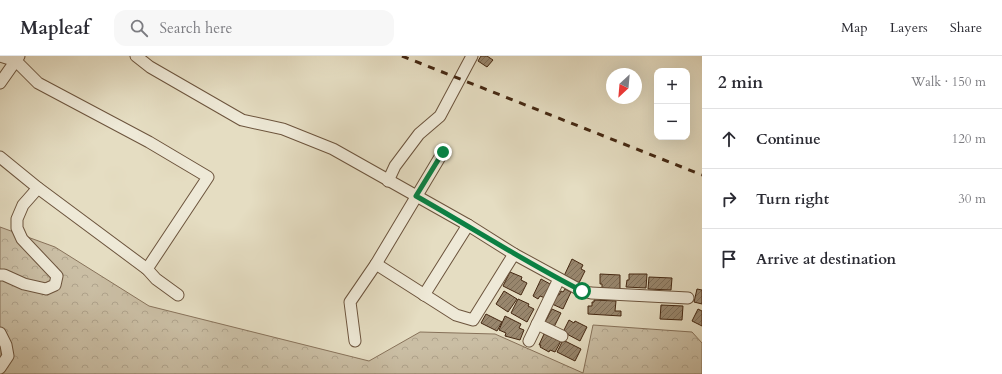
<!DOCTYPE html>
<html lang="en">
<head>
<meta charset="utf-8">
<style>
  body { margin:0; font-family:Cardo,serif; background:#f7f7f7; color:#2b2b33 }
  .controls { position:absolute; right:12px; top:12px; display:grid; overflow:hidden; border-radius:8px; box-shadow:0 4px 16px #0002 }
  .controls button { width:36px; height:36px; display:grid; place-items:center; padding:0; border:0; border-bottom:1px solid #e1e1e2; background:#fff; color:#2b2b33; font:20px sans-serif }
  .compass { position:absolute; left:606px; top:12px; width:36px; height:36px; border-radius:50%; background:#fff; box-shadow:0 4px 16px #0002; rotate:206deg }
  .stop { position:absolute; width:12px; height:12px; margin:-9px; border:3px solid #0b8043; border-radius:50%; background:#fff }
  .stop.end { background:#0b8043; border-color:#fff; box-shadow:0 1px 4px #0008 }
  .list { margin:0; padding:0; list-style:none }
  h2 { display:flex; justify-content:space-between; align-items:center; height:52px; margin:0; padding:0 16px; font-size:17px }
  h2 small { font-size:13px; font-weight:400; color:#7c7c81 }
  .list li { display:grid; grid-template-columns:26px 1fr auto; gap:12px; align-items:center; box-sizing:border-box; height:60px; padding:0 16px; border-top:1px solid #e1e1e2 }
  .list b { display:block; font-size:15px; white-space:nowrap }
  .list em { font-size:13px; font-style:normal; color:#7c7c81 }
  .icon { flex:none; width:22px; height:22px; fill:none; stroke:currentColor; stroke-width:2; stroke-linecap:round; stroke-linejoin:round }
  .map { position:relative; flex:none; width:702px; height:318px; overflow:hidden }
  header { display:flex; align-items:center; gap:24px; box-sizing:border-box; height:56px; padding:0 20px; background:#fff; border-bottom:1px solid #e1e1e2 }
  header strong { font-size:19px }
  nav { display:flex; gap:22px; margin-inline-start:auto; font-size:14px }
  .search { width:280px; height:36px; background:#f7f7f7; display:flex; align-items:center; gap:10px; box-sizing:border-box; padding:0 14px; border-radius:12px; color:#7c7c81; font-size:15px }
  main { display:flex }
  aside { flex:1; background:#fff }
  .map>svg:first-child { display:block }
</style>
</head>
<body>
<header>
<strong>Mapleaf</strong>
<div class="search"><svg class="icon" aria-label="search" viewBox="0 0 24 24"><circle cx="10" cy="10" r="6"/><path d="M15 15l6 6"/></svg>Search here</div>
<nav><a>Map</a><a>Layers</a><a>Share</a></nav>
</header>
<main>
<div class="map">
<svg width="702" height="318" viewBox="0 0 702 318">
  <defs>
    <pattern id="forest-crowns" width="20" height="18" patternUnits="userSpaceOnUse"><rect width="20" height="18" fill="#cabea4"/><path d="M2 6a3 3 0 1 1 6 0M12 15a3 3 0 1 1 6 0" fill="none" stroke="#afa38c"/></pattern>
    <pattern id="building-hatch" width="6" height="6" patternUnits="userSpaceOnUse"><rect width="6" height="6" fill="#98866d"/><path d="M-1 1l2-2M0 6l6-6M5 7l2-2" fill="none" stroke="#7e6e58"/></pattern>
  </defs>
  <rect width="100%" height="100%" fill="#e5ddc2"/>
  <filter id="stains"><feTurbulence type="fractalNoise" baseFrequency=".005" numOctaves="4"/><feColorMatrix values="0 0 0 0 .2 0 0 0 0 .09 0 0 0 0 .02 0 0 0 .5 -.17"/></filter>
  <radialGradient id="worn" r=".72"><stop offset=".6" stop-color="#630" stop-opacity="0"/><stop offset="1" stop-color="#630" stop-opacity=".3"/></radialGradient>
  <path fill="url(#forest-crowns)" stroke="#87725a" d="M0 171 55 191 149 250 369 305 420 276 495 278 583 317 593 269 692 276 702 287V318H0Z"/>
  <g fill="url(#building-hatch)" stroke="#442711">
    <path d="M481 0H487L493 4 487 11 478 5Z"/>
    <path d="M572 203 583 209 581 213 585 215 579 227 564 220Z"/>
    <path d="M510 216 522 221 521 224 527 227 521 239 503 230Z"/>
    <path d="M600 218 620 219V233L602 232V228H600Z"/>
    <path d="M629 218H647L646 232 626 231 627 224H629Z"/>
    <path d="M649 221 672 222 671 234 648 233Z"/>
    <path d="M541 223 552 229 545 242 540 240 538 243 533 240Z"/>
    <path d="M565 233 571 236 563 253 552 248 557 238 559 239 561 235 563 236Z"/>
    <path d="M697 233 702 234V248L694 246Z"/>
    <path d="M504 235 517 243 508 256 496 248Z"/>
    <path d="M518 243 529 248 528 250 534 253 527 266 511 257Z"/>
    <path d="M594 244 616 245 615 255H621V260L588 258V250H592V246H594Z"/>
    <path d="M661 249 683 250 682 264 660 263Z"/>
    <path d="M552 253 561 257 554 271 545 266Z"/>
    <path d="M698 253 702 255V270L692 265Z"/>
    <path d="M486 258 502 266 497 275 481 267Z"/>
    <path d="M505 260 521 268 519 272 524 274 520 284 505 280 506 277 499 274Z"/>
    <path d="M569 264 574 267 575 265 587 271 580 285 563 276Z"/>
    <path d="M544 278 561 285 555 296 550 294 549 296 540 291 541 289H539Z"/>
    <path d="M563 284 581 293 575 305 557 296Z"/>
  </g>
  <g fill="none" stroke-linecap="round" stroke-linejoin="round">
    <defs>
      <g id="minor">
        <path d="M0 0 16 5 38 27 149 86 208 121 147 213"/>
        <path d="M136 0 150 11 242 64 283 73 333 93 468 169 514 198 582 235 591 237 688 242"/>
        <path d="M0 27 19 0"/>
        <path d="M0 101 38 132 147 213 156 223 178 239"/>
        <path d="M388 125 395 110 419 78 440 60 472 0"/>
        <path d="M376 208 456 259 473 264 514 198"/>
        <path d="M0 219H4L24 228 46 233 55 229 57 220 22 183 17 172V163L23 149 38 132"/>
        <path d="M424 239 468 169"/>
        <path d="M537 268 562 280"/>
        <path d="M0 277 6 289 8 300 0 312"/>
        <path d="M355 285 350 246 376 208 443 96"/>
        <path d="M529 285 559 223"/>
      </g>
    </defs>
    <use href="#minor" stroke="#6c543d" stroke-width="13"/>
    <use href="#minor" stroke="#eee9d7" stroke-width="11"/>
    <path stroke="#442711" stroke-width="3" stroke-dasharray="7 7" stroke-linecap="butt" d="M402 0 702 119"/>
  </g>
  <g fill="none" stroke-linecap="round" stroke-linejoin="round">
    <path stroke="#0b8043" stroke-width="5" d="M443 96 416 140C471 171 525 206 582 235"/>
  </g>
  <rect width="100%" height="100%" filter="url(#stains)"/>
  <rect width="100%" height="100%" fill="url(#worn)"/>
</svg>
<div class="controls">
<button>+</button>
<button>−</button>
</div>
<svg class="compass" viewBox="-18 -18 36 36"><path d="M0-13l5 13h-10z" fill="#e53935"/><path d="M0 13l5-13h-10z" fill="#7c7c81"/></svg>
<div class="stop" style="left:582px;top:235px"></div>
<div class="stop end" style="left:443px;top:96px"></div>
</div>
<aside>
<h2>2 min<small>Walk · 150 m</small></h2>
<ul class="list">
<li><svg class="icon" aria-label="ahead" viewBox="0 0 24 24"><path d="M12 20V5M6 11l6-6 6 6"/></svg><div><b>Continue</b></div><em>120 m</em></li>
<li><svg class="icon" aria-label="right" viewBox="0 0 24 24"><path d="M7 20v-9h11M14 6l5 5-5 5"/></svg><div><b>Turn right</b></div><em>30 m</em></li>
<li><svg class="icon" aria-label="arrive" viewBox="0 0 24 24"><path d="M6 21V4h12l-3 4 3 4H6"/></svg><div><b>Arrive at destination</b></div></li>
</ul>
</aside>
</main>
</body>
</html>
